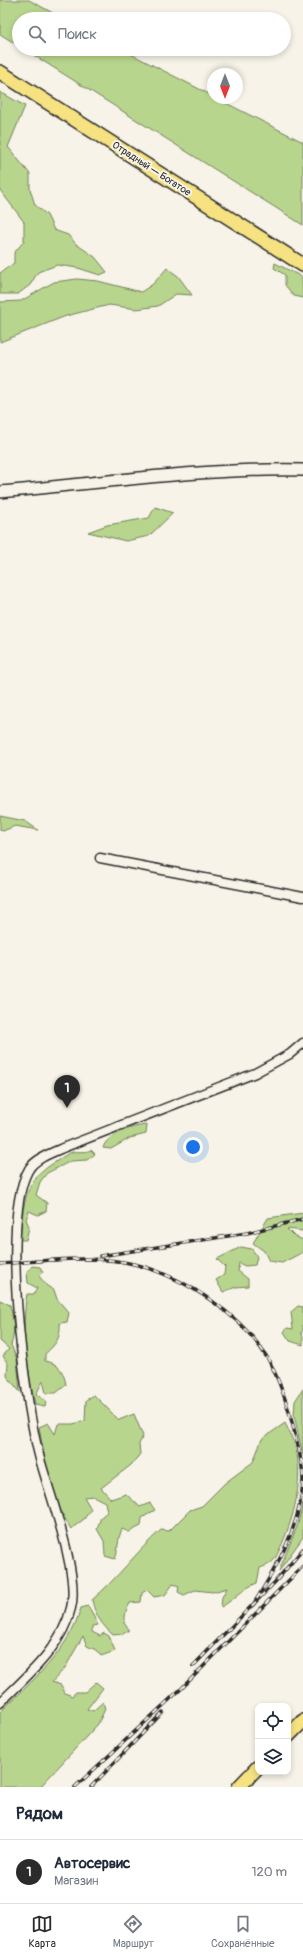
<!DOCTYPE html>
<html lang="ru">
<head>
<meta charset="utf-8">
<style>
  body { margin:0; font-family:Pangolin,sans-serif; background:#f2f2f3; color:#1f2937 }
  .controls { position:absolute; right:12px; bottom:12px; display:grid; overflow:hidden; border-radius:8px; box-shadow:0 2px 6px #0003 }
  .controls button { width:36px; height:36px; display:grid; place-items:center; padding:0; border:0; border-bottom:1px solid #e0e1e3; background:#fff; color:#1f2937; font:20px sans-serif }
  .compass { position:absolute; left:207px; top:68px; width:36px; height:36px; border-radius:50%; background:#fff; box-shadow:0 2px 6px #0003; rotate:180deg }
  .you { position:absolute; left:193px; top:1147px; width:14px; height:14px; margin:-10px; border:3px solid #fff; border-radius:50%; background:#1a73e8; box-shadow:0 0 0 6px #1a73e833 }
  .badge { display:grid; place-items:center; width:26px; height:26px; border-radius:50%; background:#2b2b2b; color:#fff; font-size:13px; font-weight:700 }
  .pin { position:absolute; translate:-50% -33px; filter:drop-shadow(0 1px 2px #0008) }
  .pin::after { content:''; position:absolute; top:21px; width:14px; height:12px; background:inherit; clip-path:polygon(0 0,100% 0,50% 100%) }
  .list { margin:0; padding:0; list-style:none }
  h2 { display:flex; justify-content:space-between; align-items:center; height:52px; margin:0; padding:0 16px; font-size:17px }
  h2 small { font-size:13px; font-weight:400; color:#747a83 }
  .list li { display:grid; grid-template-columns:26px 1fr auto; gap:12px; align-items:center; box-sizing:border-box; height:64px; padding:0 16px; border-top:1px solid #e0e1e3 }
  .list b { display:block; font-size:15px; white-space:nowrap }
  .list p { margin:0; font-size:13px; white-space:nowrap; color:#747a83 }
  .list em { font-size:13px; font-style:normal; color:#747a83 }
  .icon { flex:none; width:22px; height:22px; fill:none; stroke:currentColor; stroke-width:2; stroke-linecap:round; stroke-linejoin:round }
  .map { position:relative; flex:none; width:303px; height:1787px; overflow:hidden }
  .search { position:absolute; background:#fff; box-shadow:0 2px 6px #0003; left:12px; right:12px; top:12px; height:44px; display:flex; align-items:center; gap:10px; box-sizing:border-box; padding:0 14px; border-radius:22px; color:#747a83; font-size:15px }
  .sheet { height:116px; background:#fff }
  nav { display:flex; justify-content:space-around; align-items:center; box-sizing:border-box; height:56px; border-top:1px solid #e0e1e3; background:#fff; font-size:11px; color:#747a83 }
  nav a { display:grid; justify-items:center; gap:2px }
  nav .on { color:#2b2b2b }
  .map>svg:first-child { display:block }
</style>
</head>
<body>
<div class="map">
<svg width="303" height="1787" viewBox="0 0 303 1787">
  <rect width="100%" height="100%" fill="#f7f3e8"/>
  <filter id="ink" filterUnits="userSpaceOnUse"><feTurbulence type="fractalNoise" baseFrequency=".025" numOctaves="2"/><feDisplacementMap in="SourceGraphic" scale="8" xChannelSelector="R" yChannelSelector="G"/><feConvolveMatrix kernelMatrix="1 2 1 2 8 2 1 2 1" color-interpolation-filters="sRGB"/></filter>
  <g filter="url(#ink)">
    <g fill="#b8d58d" stroke="#72805c">
      <path d="M0 0H29L64 19H19V46L0 34Z"/>
      <path d="M24 49H121L213 96V98H216L303 142V225Z"/>
      <path d="M0 92 25 106 8 147 30 174V189L35 205 47 215 54 230 68 235 76 244 95 257 107 272 100 275 78 268 57 265 38 272 30 285 18 294H0V273L14 263V253L24 241V222L0 190Z"/>
      <path d="M275 263 302 277 303 298 294 296 285 285V275L274 268Z"/>
      <path d="M167 268 178 276 192 295 176 294 158 306 137 309 109 305 66 316 0 342V302L21 301 54 282 77 279 98 281 141 292 153 284Z"/>
      <path d="M155 507 173 513 149 536 126 541 88 532 107 525 149 518Z"/>
      <path d="M0 816 25 821 38 830 15 826 3 831 0 830Z"/>
      <path d="M147 1125 146 1134 130 1138 111 1149 103 1148C107 1134 133 1126 147 1125Z"/>
      <path d="M91 1150 95 1154 87 1160 71 1161 47 1173 40 1182 36 1195 47 1203 46 1211 38 1215 29 1211 26 1219 29 1227 26 1240H20C24 1204 22 1181 57 1161 61 1158 68 1153 73 1152 80 1151 84 1153 91 1150Z"/>
      <path d="M303 1213V1231L287 1229 294 1236 303 1240V1252L282 1263 269 1261 264 1251 253 1243 268 1218Z"/>
      <path d="M241 1247 252 1249 257 1257 255 1265 245 1266 239 1263 238 1271 248 1279V1286L236 1287 223 1292 216 1280 224 1275 225 1267 217 1259Z"/>
      <path d="M32 1266 40 1267 43 1272 39 1276 47 1286 54 1290 57 1299 69 1313 67 1322 60 1323C61 1338 56 1344 45 1354V1361C59 1363 64 1372 66 1385L56 1393H46L43 1381 36 1394 46 1401 45 1407 35 1405C28 1369 20 1330 27 1294H34L37 1288 28 1283 27 1272Z"/>
      <path d="M0 1300 10 1305C13 1319 16 1331 11 1345L17 1359 20 1392 7 1376 8 1364 3 1356 9 1349 0 1341Z"/>
      <path d="M298 1306 303 1307V1330L301 1333 303 1336V1345L290 1341 284 1332 287 1328 293 1329 291 1312Z"/>
      <path d="M303 1389V1455L294 1415 295 1401Z"/>
      <path d="M94 1395 119 1420 134 1414 143 1436 139 1444 140 1454 131 1465 101 1488 111 1499 126 1494 140 1507 150 1503 155 1510 142 1518 141 1526 129 1532 122 1529C117 1540 119 1548 115 1559L105 1556 104 1541 97 1529 101 1517 107 1512 105 1502 93 1496 84 1497 91 1509 84 1519 71 1529C52 1500 45 1461 39 1427L48 1423 55 1434 58 1424H73L85 1421 86 1400Z"/>
      <path d="M285 1423C290 1433 295 1444 297 1455 302 1486 294 1516 282 1544 279 1550 276 1559 271 1563 268 1565 263 1567 260 1568L257 1583C243 1588 234 1600 221 1607L222 1597 227 1588 213 1592 195 1590 184 1595 178 1592 179 1586 173 1584 165 1595 154 1597 147 1590 142 1593 141 1602 130 1603 126 1611 124 1623 129 1630 123 1634 113 1635C102 1625 95 1615 92 1600 117 1579 136 1552 161 1530L169 1531 190 1510 202 1506 225 1483 253 1462 262 1439Z"/>
      <path d="M303 1503V1537L279 1571 298 1524Z"/>
      <path d="M88 1606 98 1625 92 1626V1632L100 1636 104 1633 109 1636 115 1651 101 1656 96 1650 87 1646 83 1636 65 1668 52 1682 61 1685 65 1693 72 1696 76 1692H85L96 1682 103 1688 87 1709 93 1711 103 1702 105 1709 98 1724 40 1787H0V1712C32 1681 68 1652 81 1608Z"/>
    </g>
    <g fill="none" stroke-linecap="round" stroke-linejoin="round">
      <defs>
        <g id="street">
          <path d="M100 858 303 897"/>
          <path d="M0 1703C27 1676 62 1647 71 1608 80 1574 50 1496 40 1459 24 1401 0 1217 29 1169 36 1158 54 1152 65 1147L255 1073 290 1054 303 1043"/>
        </g>
        <path id="secondary" d="M0 492C101 483 202 468 303 470"/>
        <g id="primary">
          <path d="M0 72 303 265"/>
          <path d="M288 1736 303 1721"/>
          <path d="M239 1787 258 1767"/>
        </g>
      </defs>
      <use href="#street" stroke="#2b2b2b" stroke-width="11"/>
      <use href="#secondary" stroke="#2b2b2b" stroke-width="14"/>
      <use href="#primary" stroke="#2b2b2b" stroke-width="16"/>
      <use href="#street" stroke="#f7f3e8" stroke-width="8"/>
      <use href="#secondary" stroke="#f7f3e8" stroke-width="11"/>
      <use href="#primary" stroke="#f6e281" stroke-width="13"/>
      <defs>
        <g id="rail">
          <path d="M100 1256 247 1233 303 1219"/>
          <path d="M0 1264C43 1261 96 1254 138 1265 186 1278 243 1316 268 1359 280 1381 288 1406 294 1430 298 1446 303 1463 303 1480 301 1526 276 1568 253 1605"/>
          <path d="M193 1666 275 1582 303 1549"/>
          <path d="M75 1787 182 1688 303 1566"/>
          <path d="M91 1787 163 1712"/>
        </g>
      </defs>
      <use href="#rail" stroke="#2b2b2b" stroke-width="3.5"/>
      <use href="#rail" stroke="#f7f3e8" stroke-width="2" stroke-dasharray="6" stroke-linecap="butt"/>
    </g>
  </g>
  <g text-anchor="middle" stroke-width="4" stroke-linejoin="round" paint-order="stroke">
    <g font-size="10" fill="#2b2b2b" stroke="#f7f3e8">
      <text transform="translate(152 168) rotate(33)" y="4">Отрадный — Богатое</text>
    </g>
  </g>
</svg>
<div class="controls">
<button><svg class="icon" aria-label="locate" viewBox="0 0 24 24"><circle cx="12" cy="12" r="6"/><path d="M12 2v4M12 18v4M2 12h4M18 12h4"/></svg></button>
<button><svg class="icon" aria-label="layers" viewBox="0 0 24 24"><path d="M12 4l9 5-9 5-9-5zM3 14l9 5 9-5"/></svg></button>
</div>
<svg class="compass" viewBox="-18 -18 36 36"><path d="M0-13l5 13h-10z" fill="#e53935"/><path d="M0 13l5-13h-10z" fill="#747a83"/></svg>
<div class="you"></div>
<div class="pin badge" style="left:67px;top:1108px">1</div>
<div class="search"><svg class="icon" aria-label="search" viewBox="0 0 24 24"><circle cx="10" cy="10" r="6"/><path d="M15 15l6 6"/></svg>Поиск</div>
</div>
<section class="sheet">
<h2>Рядом<small></small></h2>
<ul class="list">
<li><span class="badge">1</span><div><b>Автосервис</b><p>Магазин</p></div><em>120 m</em></li>
</ul>
</section>
<nav>
<a class="on"><svg class="icon" aria-label="map" viewBox="0 0 24 24"><path d="M3 6l6-2 6 2 6-2v14l-6 2-6-2-6 2zM9 4v14M15 6v14"/></svg>Карта</a>
<a><svg class="icon" aria-label="directions" viewBox="0 0 24 24"><path d="M12 3l9 9-9 9-9-9zM9 14v-3h6M13 9l2 2-2 2"/></svg>Маршрут</a>
<a><svg class="icon" aria-label="saved" viewBox="0 0 24 24"><path d="M7 4h10v16l-5-4-5 4z"/></svg>Сохранённые</a>
</nav>
</body>
</html>
